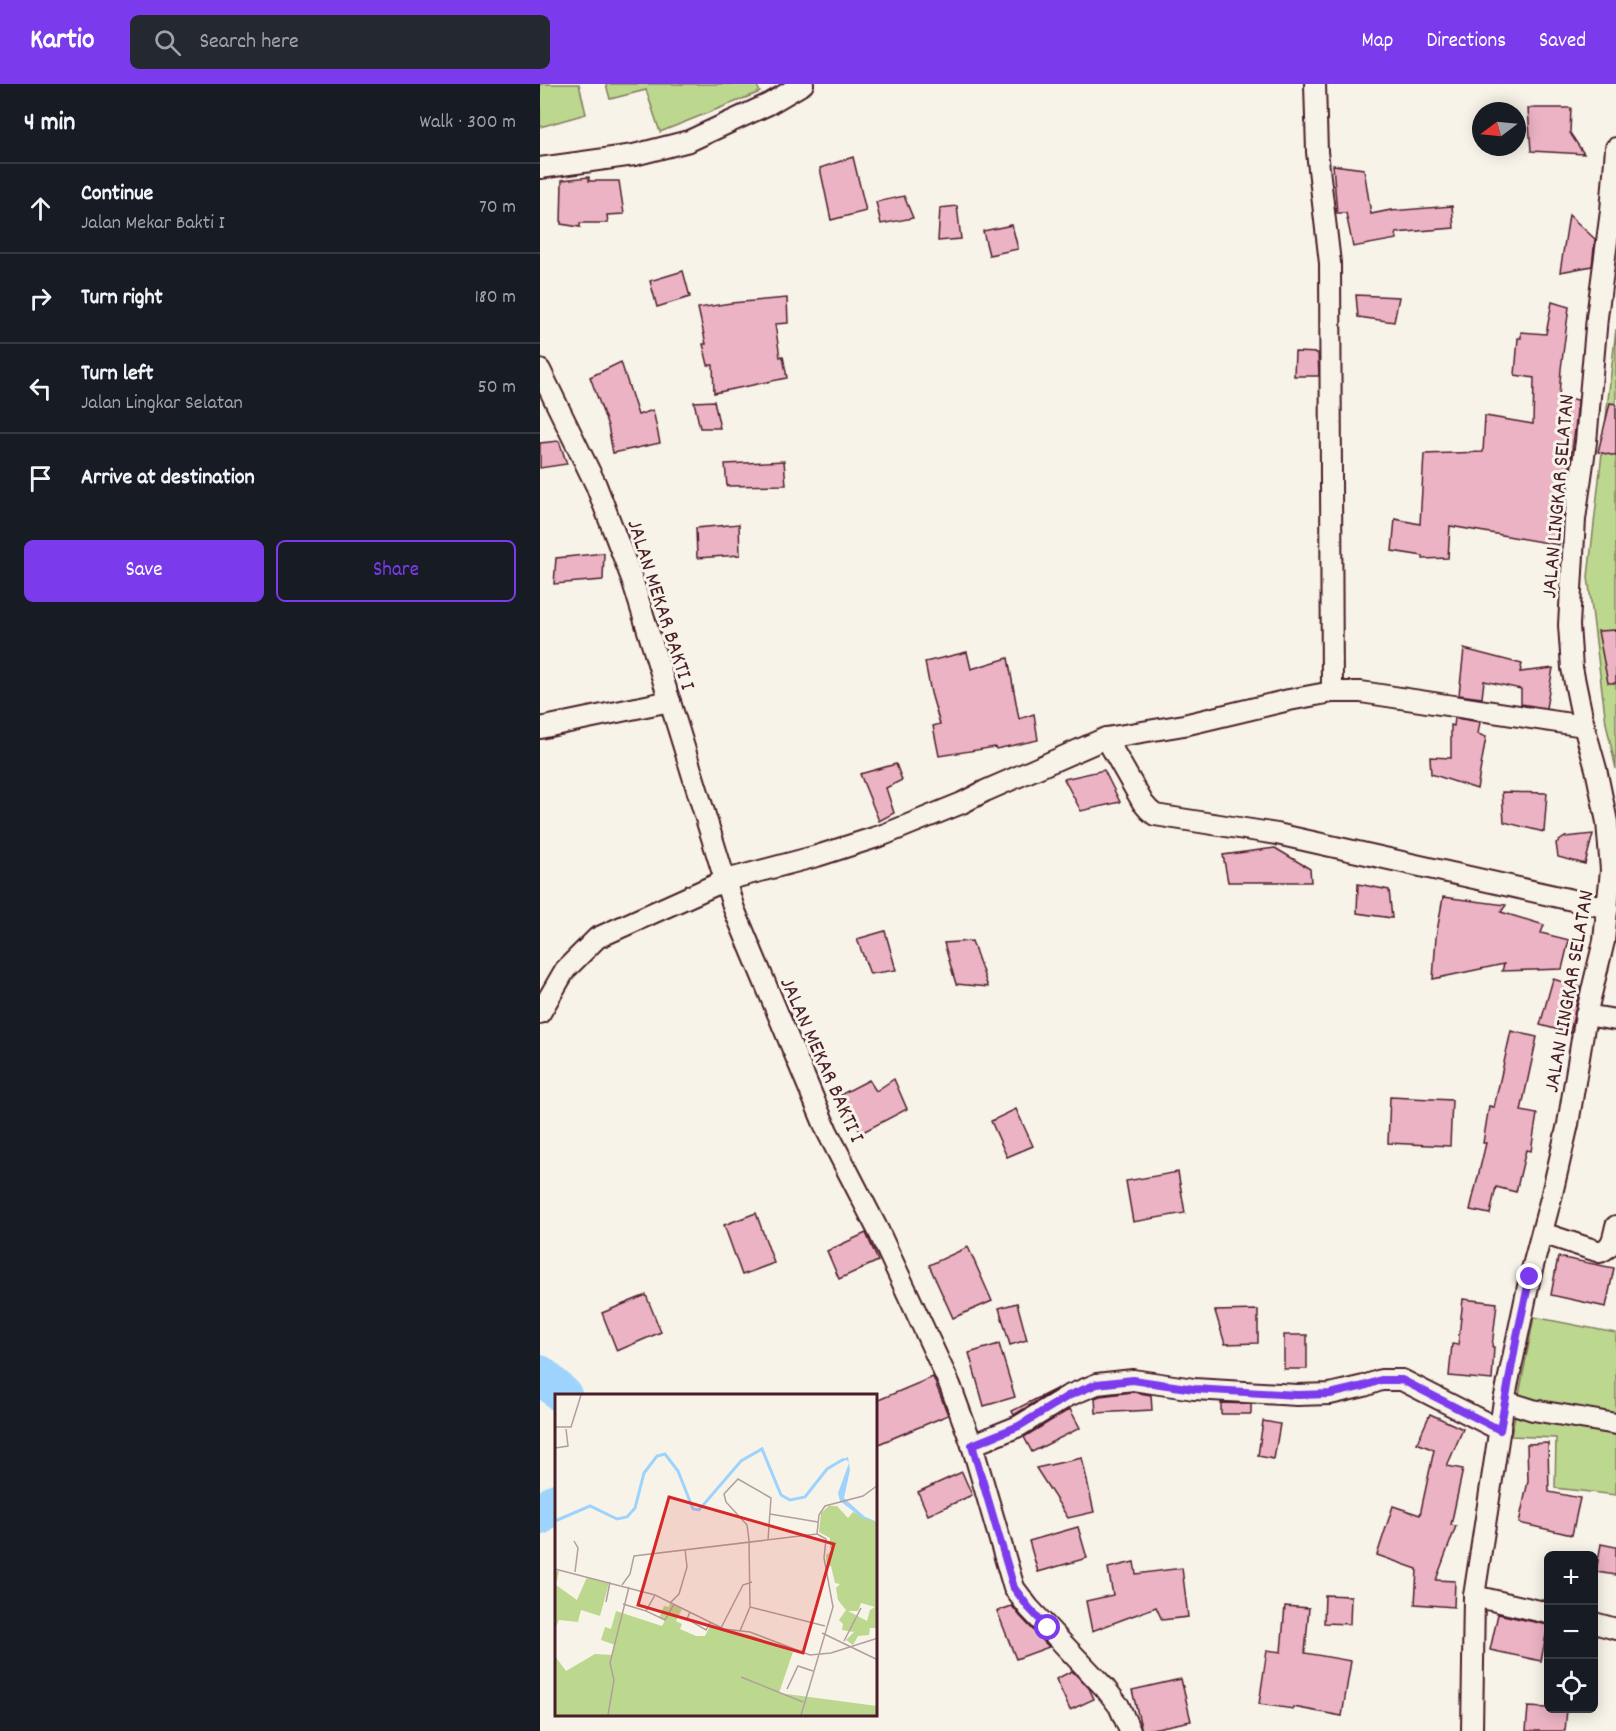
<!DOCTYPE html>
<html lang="en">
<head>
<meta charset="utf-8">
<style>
  body { margin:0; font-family:Dekko,sans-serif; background:#242831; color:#f1f3f6 }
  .controls { position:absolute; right:18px; bottom:18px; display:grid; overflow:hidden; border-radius:9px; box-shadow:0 3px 15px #0003 }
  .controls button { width:54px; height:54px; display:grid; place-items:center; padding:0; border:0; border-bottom:2px solid #363941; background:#171b24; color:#f1f3f6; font:30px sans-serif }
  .compass { position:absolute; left:932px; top:18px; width:54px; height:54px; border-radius:50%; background:#171b24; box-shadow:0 3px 15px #0003; rotate:254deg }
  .stop { position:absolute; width:18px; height:18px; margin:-14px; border:4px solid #7c3aed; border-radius:50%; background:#fff }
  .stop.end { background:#7c3aed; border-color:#fff; box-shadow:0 2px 6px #0008 }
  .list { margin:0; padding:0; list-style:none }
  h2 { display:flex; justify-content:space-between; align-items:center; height:78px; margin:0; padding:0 24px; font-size:26px }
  h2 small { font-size:20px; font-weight:400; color:#9ea1a6 }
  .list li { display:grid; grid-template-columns:39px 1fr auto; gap:18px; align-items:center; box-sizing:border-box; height:90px; padding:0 24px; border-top:2px solid #363941 }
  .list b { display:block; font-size:22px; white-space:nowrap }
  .list p { margin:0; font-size:20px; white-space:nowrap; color:#9ea1a6 }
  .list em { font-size:20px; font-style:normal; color:#9ea1a6 }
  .actions { display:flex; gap:12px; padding:18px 24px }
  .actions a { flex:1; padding:14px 0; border:2px solid #7c3aed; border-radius:9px; text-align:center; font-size:21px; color:#7c3aed }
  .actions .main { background:#7c3aed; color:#fff }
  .icon { flex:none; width:33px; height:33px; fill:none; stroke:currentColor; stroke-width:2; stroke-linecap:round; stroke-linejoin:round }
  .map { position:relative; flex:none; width:1076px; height:1647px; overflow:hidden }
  header { display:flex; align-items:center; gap:36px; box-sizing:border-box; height:84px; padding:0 30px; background:#7c3aed; color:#fff }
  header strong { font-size:28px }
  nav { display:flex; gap:33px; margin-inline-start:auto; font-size:21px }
  .search { width:420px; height:54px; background:#242831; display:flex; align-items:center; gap:15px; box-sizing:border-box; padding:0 21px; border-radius:9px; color:#9ea1a6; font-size:22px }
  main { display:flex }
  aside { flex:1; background:#171b24 }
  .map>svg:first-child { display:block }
</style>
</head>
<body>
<header>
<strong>Kartio</strong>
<div class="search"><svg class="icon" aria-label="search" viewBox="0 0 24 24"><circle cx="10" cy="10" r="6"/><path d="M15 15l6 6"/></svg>Search here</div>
<nav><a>Map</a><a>Directions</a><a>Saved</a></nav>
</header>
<main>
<aside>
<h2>4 min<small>Walk · 300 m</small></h2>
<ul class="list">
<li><svg class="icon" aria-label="ahead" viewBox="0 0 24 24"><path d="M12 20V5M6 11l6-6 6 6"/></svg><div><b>Continue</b><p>Jalan Mekar Bakti I</p></div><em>70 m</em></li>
<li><svg class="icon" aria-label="right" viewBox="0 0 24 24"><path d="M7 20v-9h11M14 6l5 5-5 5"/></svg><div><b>Turn right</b></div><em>180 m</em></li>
<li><svg class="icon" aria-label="left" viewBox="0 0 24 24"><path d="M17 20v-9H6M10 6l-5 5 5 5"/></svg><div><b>Turn left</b><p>Jalan Lingkar Selatan</p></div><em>50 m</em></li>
<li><svg class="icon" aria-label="arrive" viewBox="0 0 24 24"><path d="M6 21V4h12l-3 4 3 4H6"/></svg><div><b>Arrive at destination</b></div></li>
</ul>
<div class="actions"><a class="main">Save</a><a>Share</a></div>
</aside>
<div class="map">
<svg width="1076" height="1647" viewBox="0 0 1076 1647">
  <rect width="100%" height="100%" fill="#f7f3e8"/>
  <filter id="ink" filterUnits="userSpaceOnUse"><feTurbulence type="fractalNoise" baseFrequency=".0167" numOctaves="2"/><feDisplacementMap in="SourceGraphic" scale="12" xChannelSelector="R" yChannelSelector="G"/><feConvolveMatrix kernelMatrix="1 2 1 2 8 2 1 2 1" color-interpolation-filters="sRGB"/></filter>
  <g filter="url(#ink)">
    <g fill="#bcd88f" stroke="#837c5d" stroke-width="1.5">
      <path d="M0 0H39L46 30 0 43Z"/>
      <path d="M66 0H216L220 8 120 48 106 6 70 15Z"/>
      <path d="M1076 245V685L1066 639 1048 493Z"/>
      <path d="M994 1233 1076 1249V1411L1015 1404 1016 1354 971 1352Z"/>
    </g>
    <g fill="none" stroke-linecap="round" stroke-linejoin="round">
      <g stroke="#9dd3fc" stroke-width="38">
        <path d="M0 1290 23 1311"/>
        <path d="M0 1432 16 1418"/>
      </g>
    </g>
    <g fill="#ecb3c4" stroke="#4a1f2b" stroke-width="1.5">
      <path d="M988 24H1031L1030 49 1044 70 991 67Z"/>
      <path d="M313 73 326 127 291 136 280 84Z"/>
      <path d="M793 81 824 85 831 130 851 126V127L912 122 914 144 856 149 857 155 813 163 806 129H797Z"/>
      <path d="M49 93V97H79L84 130 67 131 68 139H40V143L21 140 22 96Z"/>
      <path d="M364 112 373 134 341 140 336 118Z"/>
      <path d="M417 122 421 155 398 157 400 124Z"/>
      <path d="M1029 131 1055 155 1052 182 1020 188Z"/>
      <path d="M472 141 478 165 449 171 443 147Z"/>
      <path d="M143 187 150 213 117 223 110 197Z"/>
      <path d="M816 211 859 213 854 238 818 233Z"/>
      <path d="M247 214 248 239 235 240 240 273 243 272 247 294 174 309 173 281H168L163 260H166L158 224 191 219Z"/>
      <path d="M1012 218 1029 223 1021 285 1019 312 1038 316 1035 345 1019 461 910 442 908 474 883 475V472L852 467 855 435 880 440 884 370 943 368 945 332 993 340 994 294 975 291 978 254H981V248L1006 250Z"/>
      <path d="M755 268 778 269 779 292H754Z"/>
      <path d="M81 278 98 331 113 326 120 359 73 369 68 342 50 293Z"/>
      <path d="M174 317 180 344H160L154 318Z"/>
      <path d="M1070 319 1076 320V372L1058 368Z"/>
      <path d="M19 357 27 380 0 384V359Z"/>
      <path d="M244 377 246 401 187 402 185 380Z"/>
      <path d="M199 440 200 471 157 474 156 444Z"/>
      <path d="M64 469 63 496 14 500 16 474Z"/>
      <path d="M1076 546V599H1068L1058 547Z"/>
      <path d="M924 565 982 580 980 588 1013 584 1006 624 981 620V605L944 597 942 614 919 611Z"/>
      <path d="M427 568 431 585 468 574 479 635 494 630 498 656 456 665 455 663 399 672 393 642 400 640 391 609 385 578Z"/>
      <path d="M915 634 940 638 938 650 946 653 937 705 891 690 890 673 911 674V641L914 642Z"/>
      <path d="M356 680 362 696 346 704 354 729 339 737 320 690Z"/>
      <path d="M564 686 580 718 541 727 524 695Z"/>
      <path d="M962 708 1007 709 1004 748 964 738Z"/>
      <path d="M1053 750 1045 780 1018 773 1016 759 1025 753Z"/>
      <path d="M735 764 770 785 771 798H688L683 771Z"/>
      <path d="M818 800 849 806 852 834 817 829Z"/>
      <path d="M903 813 966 821 961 828 1004 841 1001 849 1029 856 1022 885 962 887 964 880 893 895 896 853Z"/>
      <path d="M345 847 356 886 330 890 317 855Z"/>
      <path d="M432 857 448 903 416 900 404 859Z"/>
      <path d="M1013 895 1040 903 1030 949 1000 941Z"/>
      <path d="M971 947 997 953 981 1027 997 1030 991 1067 986 1066 976 1108 956 1103 950 1130 930 1126 946 1059H943L949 1022 954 1023Z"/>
      <path d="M354 995 367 1025 321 1049 300 1011 329 996 336 1007Z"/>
      <path d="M850 1013 912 1016 910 1062 848 1059Z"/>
      <path d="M476 1025 493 1062 467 1073 451 1037Z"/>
      <path d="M638 1088 645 1129 593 1138 586 1097Z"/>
      <path d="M216 1129 234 1179 202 1191 184 1141Z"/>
      <path d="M326 1149 338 1177 299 1195 287 1167Z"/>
      <path d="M428 1163 452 1217 413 1234 389 1181Z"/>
      <path d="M1018 1173 1074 1184 1066 1223 1011 1211Z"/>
      <path d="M106 1211 121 1248 77 1267 62 1229Z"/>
      <path d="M923 1215 957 1219 952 1263H954L952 1296 909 1292 912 1260 918 1261Z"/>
      <path d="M477 1219 487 1256 470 1261 459 1224Z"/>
      <path d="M718 1226V1259L685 1260 675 1227Z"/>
      <rect x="744" y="1251" width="23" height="34"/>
      <path d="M459 1260 475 1313 444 1322 429 1269Z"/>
      <path d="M393 1293 408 1331 336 1361V1317Z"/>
      <path d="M518 1304 474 1331 472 1327Z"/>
      <path d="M593 1308 611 1311 612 1326 556 1329 555 1314 560 1312Z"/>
      <path d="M681 1319 711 1320V1330H681Z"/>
      <path d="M530 1325 540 1344 492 1368 484 1353Z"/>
      <path d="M890 1330 923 1345 907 1382 923 1385 911 1441 916 1442 896 1496 915 1497 914 1523 875 1520 877 1485 837 1471 853 1422 880 1431 894 1366 877 1359Z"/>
      <path d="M723 1337 740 1340 734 1375 718 1372Z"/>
      <path d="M1008 1359 1009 1408 1040 1414 1032 1451 979 1439 988 1397 987 1360Z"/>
      <path d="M542 1374 554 1428 528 1434 496 1384Z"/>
      <path d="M422 1388 432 1411 388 1431 378 1408Z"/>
      <path d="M538 1443 547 1474 498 1488 489 1457Z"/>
      <path d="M1061 1460 1076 1463V1491L1056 1488Z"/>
      <path d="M594 1478 596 1490 642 1484 648 1533 622 1536 616 1523 552 1547 546 1517 573 1511 568 1484Z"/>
      <path d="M785 1511 811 1512 810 1540 784 1539Z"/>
      <path d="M472 1522 480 1532 509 1563 476 1575 457 1527Z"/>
      <path d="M745 1522 769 1524 765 1569 811 1577 802 1632 753 1623V1625L719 1620 727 1566 741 1568Z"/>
      <path d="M958 1530 1008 1541 1001 1577 950 1566Z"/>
      <path d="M532 1587 549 1604 554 1615 530 1626 516 1595Z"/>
      <path d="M641 1595 651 1637 602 1647 592 1606Z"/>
      <path d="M988 1623 1027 1625 1025 1647H986Z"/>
    </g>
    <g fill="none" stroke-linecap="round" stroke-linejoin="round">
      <defs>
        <g id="minor">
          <path d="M775 0 777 68 790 179 792 608"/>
          <path d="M0 84 94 71 149 57 229 20 263 0"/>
          <path d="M0 286 56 401 92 495 194 825 287 1047 338 1146 410 1301 432 1361 474 1504 489 1524 565 1604 579 1622 590 1647"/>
          <path d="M0 644 130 617"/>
          <path d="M566 654 603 719 609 726 615 731 737 750 1068 824"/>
          <path d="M0 929 25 886 57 854 186 796 277 772 343 751 422 719 445 707 566 654 644 641 749 616 792 608H821L1044 642"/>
          <path d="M1046 931 1076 936"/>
          <path d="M1002 1149 1060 1168C1073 1163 1073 1154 1076 1142"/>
          <path d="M964 1317 993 1326 1076 1340"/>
          <path d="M432 1361 479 1342 528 1312 557 1300 593 1296 654 1305 757 1311 790 1310 824 1302 841 1296H862L960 1346"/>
          <path d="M934 1512 1008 1529"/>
          <path d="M1054 1539 1076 1545"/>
          <path d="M932 1647 934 1512 964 1317 990 1193 1011 1114 1028 1040 1046 931 1064 857 1071 786 1067 738 1056 685 1044 642 1032 584 1029 541 1035 435 1046 358 1057 233 1071 127 1076 64"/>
        </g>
      </defs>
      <use href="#minor" stroke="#4a1f2b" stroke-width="24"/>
      <use href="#minor" stroke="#f7f3e8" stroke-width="20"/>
    </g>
  </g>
  <g fill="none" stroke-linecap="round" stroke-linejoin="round" filter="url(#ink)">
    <path stroke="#7c3aed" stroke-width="8" d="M508 1544 489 1524 474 1504 432 1361 479 1342 528 1312 557 1300 593 1296 654 1305 757 1311 790 1310 824 1302 841 1296H862L960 1346 977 1252 990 1193"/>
  </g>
  <g text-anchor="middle" stroke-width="6" stroke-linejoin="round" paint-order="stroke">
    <g font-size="22" fill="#4a1f2b" stroke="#f7f3e8">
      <text transform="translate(1016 412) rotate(-85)" y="8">JALAN LINGKAR SELATAN</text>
      <text transform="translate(123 520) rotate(72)" y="8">JALAN MEKAR BAKTI I</text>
      <text transform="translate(1027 907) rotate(-80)" y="8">JALAN LINGKAR SELATAN</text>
      <text transform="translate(284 975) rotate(66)" y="8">JALAN MEKAR BAKTI I</text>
    </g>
  </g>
  <g transform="translate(15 1310)">
    <rect width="322" height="322" fill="#f7f3e8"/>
    <path d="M274 112H282L293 124 298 118 322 128V234H315L314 241 303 242 298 251 291 246 299 238 287 236 288 230 284 226 291 216 283 206 281 194 285 190 280 189 276 172H272L271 161 279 155 275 154V144L264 138 266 119ZM306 209 320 213 315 216 312 227 293 217H303ZM0 177H4L1 191 22 206 32 183 54 189 45 222 26 216 23 228 4 226 0 235ZM115 209 127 215 121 227 127 230 125 235 141 242H150L155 232 199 242 238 258 224 299 322 312V321H0V262L11 277 40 260 57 261 60 251 46 246 50 233 56 235 61 217 107 232 110 226 104 224 109 212 114 213Z" fill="#bcd88f" fill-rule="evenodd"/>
    <path d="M293 63 295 76 289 104 310 123 322 128 307 124 285 107 283 99 294 69 292 66 284 67Z" fill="#9dd3fc"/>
    <path fill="none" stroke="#9dd3fc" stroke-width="3" d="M0 127 35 112 62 125 72 123 80 114 89 79 102 62 110 60 123 77 138 115 144 116 186 67 207 55 226 101 235 106 250 103 272 75 289 65"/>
    <path fill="none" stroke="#b29e9c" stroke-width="1.5" d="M0 33H16L26 1M0 54 13 52 11 35M215 120 263 128M19 147 23 154 20 178M0 175 100 201 169 235 195 238 255 261 276 259 323 244M67 191 75 180 79 162 262 140M100 201 91 217 110 226 119 210M51 208 55 188M116 208 124 200 132 173 130 155M68 210 91 217M195 213 270 232M135 218 132 225 151 236 155 229M166 234 188 191 197 188M185 237 195 213 194 146 192 131 171 108 169 100 183 85 216 104 213 146M267 239 323 266M289 247 306 214M186 283 248 308M232 295 243 272 258 277M53 321 59 286 55 269 74 193M246 321 278 213 269 164 271 145 262 140 264 121 270 112 308 102 323 91"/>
    <path fill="#d62828" fill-opacity="0.15" stroke="#d62828" stroke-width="3" d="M114 103 279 150 248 259 83 211Z"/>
    <rect width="322" height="322" fill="none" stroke="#4a1f2b" stroke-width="3"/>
  </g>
</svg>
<div class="controls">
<button>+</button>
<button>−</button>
<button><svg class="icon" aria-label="locate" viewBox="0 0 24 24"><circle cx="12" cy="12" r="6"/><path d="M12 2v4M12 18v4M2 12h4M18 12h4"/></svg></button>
</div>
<svg class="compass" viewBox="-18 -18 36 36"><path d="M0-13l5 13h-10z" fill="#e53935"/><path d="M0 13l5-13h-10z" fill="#9ea1a6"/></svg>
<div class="stop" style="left:508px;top:1544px"></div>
<div class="stop end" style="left:990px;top:1193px"></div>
</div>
</main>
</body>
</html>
